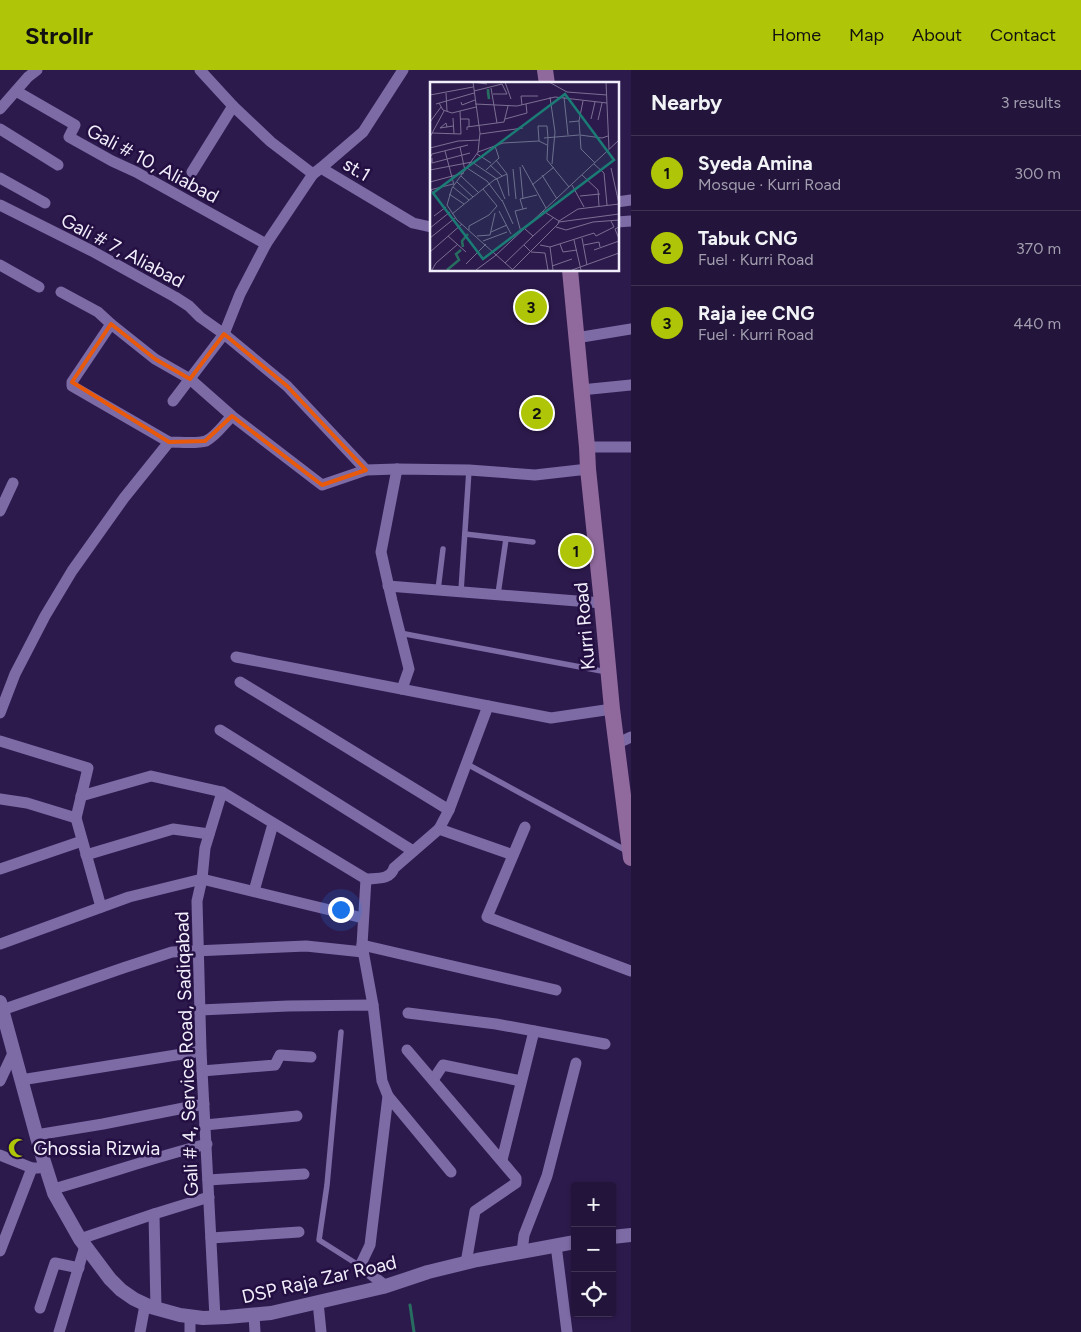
<!DOCTYPE html>
<html lang="en">
<head>
<meta charset="utf-8">
<style>
  body { margin:0; font-family:Figtree,sans-serif; background:#2a1d42; color:#f1f3f6 }
  .controls { position:absolute; right:15px; bottom:15px; display:grid; overflow:hidden; border-radius:5px; box-shadow:0 1px 4px #0004 }
  .controls button { width:45px; height:45px; display:grid; place-items:center; padding:0; border:0; border-bottom:1px solid #3f3354; background:#22143a; color:#f1f3f6; font:25px sans-serif }
  .you { position:absolute; left:340px; top:839px; width:18px; height:18px; margin:-12px; border:4px solid #fff; border-radius:50%; background:#1a73e8; box-shadow:0 0 0 8px #1a73e833 }
  .badge { display:grid; place-items:center; width:32px; height:32px; border-radius:50%; background:#afc507; color:#111; font-size:16px; font-weight:700 }
  .pin { position:absolute; translate:-50% -50%; border:2px solid #fff; box-shadow:0 1px 5px #0006 }
  .list { margin:0; padding:0; list-style:none }
  h2 { display:flex; justify-content:space-between; align-items:center; height:65px; margin:0; padding:0 20px; font-size:21px }
  h2 small { font-size:16px; font-weight:400; color:#a29eaf }
  .list li { display:grid; grid-template-columns:32px 1fr auto; gap:15px; align-items:center; box-sizing:border-box; height:75px; padding:0 20px; border-top:1px solid #3f3354 }
  .list b { display:block; font-size:19px; white-space:nowrap }
  .list p { margin:0; font-size:16px; white-space:nowrap; color:#a29eaf }
  .list em { font-size:16px; font-style:normal; color:#a29eaf }
  .icon { flex:none; width:28px; height:28px; fill:none; stroke:currentColor; stroke-width:2; stroke-linecap:round; stroke-linejoin:round }
  .map { position:relative; flex:none; width:631px; height:1262px; overflow:hidden }
  header { display:flex; align-items:center; gap:30px; box-sizing:border-box; height:70px; padding:0 25px; background:#afc507; color:#111 }
  header strong { font-size:24px }
  nav { display:flex; gap:28px; margin-inline-start:auto; font-size:18px }
  main { display:flex }
  aside { flex:1; background:#22143a }
  .map>svg:first-child { display:block }
</style>
</head>
<body>
<header>
<strong>Strollr</strong>
<nav><a>Home</a><a>Map</a><a>About</a><a>Contact</a></nav>
</header>
<main>
<div class="map">
<svg width="631" height="1262" viewBox="0 0 631 1262">
  <rect width="100%" height="100%" fill="#2d1a4d"/>
  <g fill="none" stroke-linecap="round" stroke-linejoin="round">
    <path stroke="#276e60" stroke-width="3" d="M410 1235 414 1262"/>
    <g stroke="#7d6ba6" stroke-width="5.5">
      <path d="M465 464 533 472"/>
      <path d="M438 520 443 479"/>
      <path d="M461 521 469 400"/>
      <path d="M498 524 506 469"/>
      <path d="M400 563 607 602"/>
      <path d="M467 694 627 781"/>
      <path d="M341 962 327 1115 319 1170 360 1196"/>
    </g>
    <g stroke="#7d6ba6" stroke-width="11">
      <path d="M200 0 233 36"/>
      <path d="M16 21 75 55 69 67 112 91 136 102 266 174"/>
      <path d="M0 39 28 7 37 0"/>
      <path d="M0 59 58 95"/>
      <path d="M321 98 363 62 403 0"/>
      <path d="M192 102 233 36 271 72 313 104 321 98 413 153 431 157"/>
      <path d="M0 108 45 133"/>
      <path d="M617 132 631 130"/>
      <path d="M0 135 92 181 175 227 189 236 200 247 224 264 287 316 366 400"/>
      <path d="M617 152 631 151"/>
      <path d="M0 195 39 217"/>
      <path d="M61 222 98 242 111 254"/>
      <path d="M576 268 631 259"/>
      <path d="M581 320 631 315"/>
      <path d="M173 331 224 264 240 224 266 174 313 104"/>
      <path d="M232 346C224 354 216 366 206 371 197 374 179 372 169 372L72 316V312L111 254 155 289 190 309 232 346 322 415 366 400 397 399 469 400 535 405 588 399"/>
      <path d="M587 377H631"/>
      <path d="M397 399 381 482 392 531 409 599 402 619"/>
      <path d="M0 441 13 413"/>
      <path d="M388 516 602 533"/>
      <path d="M236 587 551 648 612 639"/>
      <path d="M240 612 449 740"/>
      <path d="M488 636 449 740 439 759 513 785"/>
      <path d="M0 643 15 604 45 546 72 501 124 428 169 372"/>
      <path d="M220 660 413 781"/>
      <path d="M0 671 88 698 76 748 101 837"/>
      <path d="M616 674 631 667"/>
      <path d="M81 726 151 706 222 722 366 809C378 808 390 810 394 798L439 759"/>
      <path d="M0 729 27 733 76 748"/>
      <path d="M525 757 487 847 631 901"/>
      <path d="M86 785 173 759 209 764"/>
      <path d="M0 799 82 771"/>
      <path d="M366 809 362 875 373 935"/>
      <path d="M254 821 273 754"/>
      <path d="M0 874 129 827 202 809 363 848"/>
      <path d="M362 875 556 920"/>
      <path d="M2 940 123 898 172 882 306 876 363 882"/>
      <path d="M200 940 288 936 373 935 382 1011 388 1026 370 1175 360 1196 386 1216"/>
      <path d="M408 943 496 954 605 974"/>
      <path d="M407 980 516 1108V1113L475 1141 466 1193"/>
      <path d="M202 1001 275 995 280 985 311 987"/>
      <path d="M21 1010 201 981"/>
      <path d="M433 1010 443 995 521 1011"/>
      <path d="M0 1011 14 981"/>
      <path d="M388 1026 451 1102"/>
      <path d="M205 1055 297 1046"/>
      <path d="M36 1065 103 1054 204 1034"/>
      <path d="M0 1085 32 1098H38"/>
      <path d="M502 1090 534 961"/>
      <path d="M208 1110 304 1104"/>
      <path d="M53 1119C104 1105 155 1087 207 1074"/>
      <path d="M154 1144 156 1239"/>
      <path d="M211 1168 299 1162"/>
      <path d="M80 1169 154 1144 209 1127"/>
      <path d="M556 1175 567 1262"/>
      <path d="M0 1181 32 1098"/>
      <path d="M522 1182 524 1165 547 1106 576 993"/>
      <path d="M318 1232 321 1262"/>
      <path d="M40 1238 55 1193 79 1198"/>
      <path d="M254 1245 255 1262"/>
      <path d="M215 1248 201 981 197 831 202 809 205 778 222 722"/>
      <path d="M59 1262 85 1176"/>
      <path d="M140 1262 145 1235"/>
      <path d="M190 1262V1246"/>
    </g>
    <g stroke="#7d6ba6" stroke-width="14">
      <path d="M0 932 41 1082 54 1123 80 1169 110 1209 121 1220 134 1229 151 1237 180 1245 203 1248 227 1247 271 1243 383 1217 428 1202 477 1190 575 1172"/>
      <path d="M612 1167 631 1165"/>
    </g>
    <g stroke="#906a9d" stroke-width="16">
      <path d="M545 0 547 14"/>
      <path d="M570 200 587 377 588 399 602 533 612 639 631 788"/>
    </g>
  </g>
  <path fill="none" stroke="#e8590c" stroke-width="4" stroke-linejoin="round" d="M111 254 155 289 190 309 224 264 287 316 366 400 322 415 232 346 205 371 169 372 72 312Z"/>
  <defs>
    <symbol id="mosque-bare" viewBox="-9 -9 18 18"><path d="M3.5-4.9A6 6 0 1 0 3.5 4.9A5 5 0 1 1 3.5-4.9Z" fill="#afc507" stroke="#240f42" stroke-width="2.5" paint-order="stroke"/></symbol>
  </defs>
  <g fill-rule="evenodd">
    <use href="#mosque-bare" x="4" y="1064" width="28" height="28"/>
  </g>
  <g text-anchor="middle" stroke-width="5" stroke-linejoin="round" paint-order="stroke">
    <g font-size="19" fill="#f1eefb" stroke="#240f42">
      <text transform="translate(153 93) rotate(28)" y="7">Gali # 10, Aliabad</text>
      <text transform="translate(357 99) rotate(31)" y="7">st.1</text>
      <text transform="translate(123 180) rotate(28)" y="7">Gali # 7, Aliabad</text>
      <text transform="translate(584 556) rotate(-95)" y="7">Kurri Road</text>
      <text transform="translate(186 984) rotate(-92)" y="7">Gali # 4, Service Road, Sadiqabad</text>
      <text transform="translate(319 1209) rotate(-13)" y="7">DSP Raja Zar Road</text>
    </g>
    <g font-size="19" fill="#f1eefb" stroke="#240f42" text-anchor="start">
      <text x="33" y="1085">Ghossia Rizwia</text>
    </g>
  </g>
  <g transform="translate(430 12)">
    <rect width="189" height="189" fill="#2d1a4d"/>
    <path fill="none" stroke="#276e60" stroke-width="2.5" d="M58 7 59 17 58 11ZM33 165 32 159 38 152M17 188 29 178 26 172 31 168"/>
    <path fill="none" stroke="#7b6f93" stroke-width="1" d="M75 0 81 17M119 0 137 10 177 13M176 0 179 67M57 2 43 0 50 51 48 70 22 106 17 123 27 138 83 188M61 6 67 41M44 9 72 2 77 12H63M16 11 17 29M0 13 43 5M120 15 125 50 122 82M134 15 138 53M31 20 32 23 45 18M9 21 13 28 22 31 46 25M6 22 44 11M45 22 87 24 125 15 177 21M92 23 91 14H108M23 36 24 52M30 37H39V45M75 37 97 31 96 22M161 37 165 20M168 38 172 21M149 39 153 19M0 40 11 25M139 40 149 39 151 67 165 81M17 45 16 41 10 46 23 44M37 48V45L74 40 78 24M2 51 31 52 30 29M50 52 93 46M150 53 172 56 178 54M0 55 14 29M114 56 149 53M117 63 109 59 108 44H117L118 56 117 78 139 105M30 65 35 89M0 66 28 59 50 58M15 69 24 103M48 70 73 61 109 59M47 72 61 81M0 76 2 72 38 63M2 76V81L40 71M66 78 77 92 79 114M42 80 67 97 75 117M164 82 174 91 177 123M60 83 72 94M92 83 116 126M90 85 93 117M37 86 57 99 72 119M181 86 189 122M83 87 86 117M0 88 42 80M56 88 69 76 65 64M112 93 127 117M152 93 168 108 169 124M31 94 48 110M0 100 34 91M27 100 43 115M102 103 124 85M142 103 154 125M23 105 39 118M0 108 23 102M1 108 14 126M19 112 34 122M150 114 170 112M72 118 83 142M93 127 90 117 107 113M69 129 81 152M22 132 64 98 77 92M4 134 16 125M129 139 148 127 189 122M129 140 189 132M126 145 136 148 163 140 189 138M189 145 185 147 189 157M0 146 20 130M39 148V144L59 133 67 124 53 107M61 150 77 143M91 150 85 129 97 126M18 154 36 170M47 154 60 153 65 131M103 154 124 135M0 156 25 136M152 156 157 183M144 158 151 188M53 159 77 150M130 162 133 170 147 168M94 163 101 170 115 171 118 188M110 163 120 165 164 151 166 154 184 145 181 139M154 163 169 160 170 165M120 165 123 188M164 168 189 159M0 170 32 142M75 181 103 154 95 147M36 182 56 162M122 184 142 177M2 188 6 181 28 162M46 188 65 174 189 58M82 188 128 142 129 139 113 129M142 188 189 171"/>
    <path fill="#1a7c75" fill-opacity="0.15" stroke="#1a7c75" stroke-width="2.5" d="M135 12 184 78 53 177 3 111Z"/>
    <rect width="189" height="189" fill="none" stroke="#f1eefb" stroke-width="2.5"/>
  </g>
</svg>
<div class="controls">
<button>+</button>
<button>−</button>
<button><svg class="icon" aria-label="locate" viewBox="0 0 24 24"><circle cx="12" cy="12" r="6"/><path d="M12 2v4M12 18v4M2 12h4M18 12h4"/></svg></button>
</div>
<div class="you"></div>
<div class="pin badge" style="left:576px;top:481px">1</div>
<div class="pin badge" style="left:537px;top:343px">2</div>
<div class="pin badge" style="left:531px;top:237px">3</div>
</div>
<aside>
<h2>Nearby<small>3 results</small></h2>
<ul class="list">
<li><span class="badge">1</span><div><b>Syeda Amina</b><p>Mosque · Kurri Road</p></div><em>300 m</em></li>
<li><span class="badge">2</span><div><b>Tabuk CNG</b><p>Fuel · Kurri Road</p></div><em>370 m</em></li>
<li><span class="badge">3</span><div><b>Raja jee CNG</b><p>Fuel · Kurri Road</p></div><em>440 m</em></li>
</ul>
</aside>
</main>
</body>
</html>
